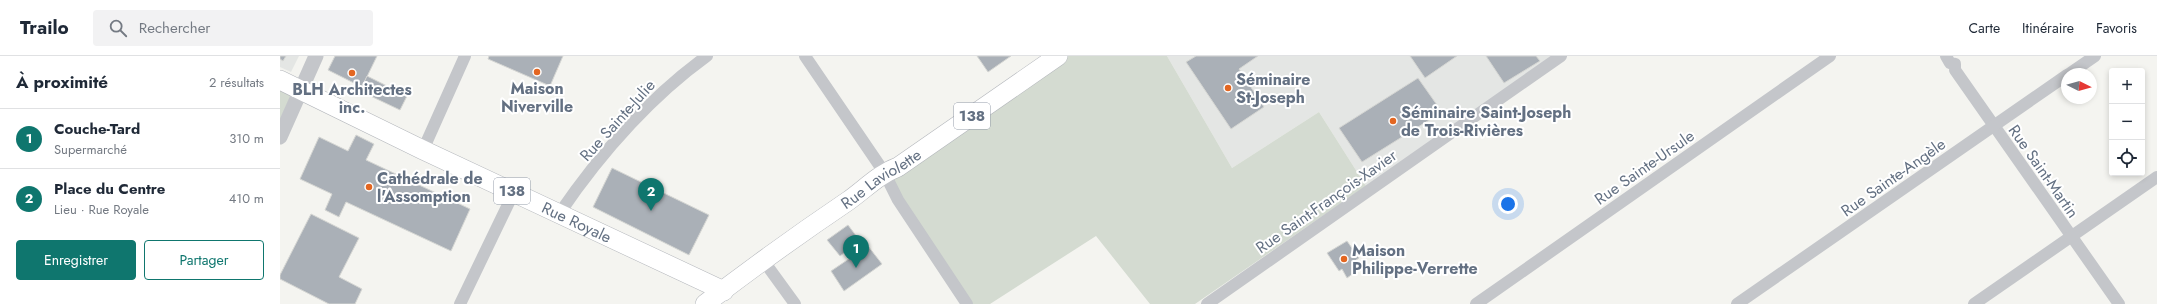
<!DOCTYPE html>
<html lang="fr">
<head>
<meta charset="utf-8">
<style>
  body { margin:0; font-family:Jost,sans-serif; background:#f2f2f3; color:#1f2937 }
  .controls { position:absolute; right:12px; top:12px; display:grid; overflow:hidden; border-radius:4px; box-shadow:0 2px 6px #0003 }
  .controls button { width:36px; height:36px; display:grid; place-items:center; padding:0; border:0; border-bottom:1px solid #e0e1e3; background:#fff; color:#1f2937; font:20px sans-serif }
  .compass { position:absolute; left:1781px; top:12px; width:36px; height:36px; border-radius:50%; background:#fff; box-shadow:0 2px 6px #0003; rotate:95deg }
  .you { position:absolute; left:1228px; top:148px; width:14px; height:14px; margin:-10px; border:3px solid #fff; border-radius:50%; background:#1a73e8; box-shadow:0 0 0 6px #1a73e833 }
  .badge { display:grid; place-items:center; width:26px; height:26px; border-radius:50%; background:#0f766e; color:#fff; font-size:13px; font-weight:700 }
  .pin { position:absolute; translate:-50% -33px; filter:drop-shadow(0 1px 2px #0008) }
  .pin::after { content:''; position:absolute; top:21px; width:14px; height:12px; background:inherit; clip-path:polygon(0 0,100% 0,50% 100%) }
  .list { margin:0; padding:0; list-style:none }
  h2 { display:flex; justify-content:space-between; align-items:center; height:52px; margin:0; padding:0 16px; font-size:17px }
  h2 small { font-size:13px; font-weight:400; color:#747a83 }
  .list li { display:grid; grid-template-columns:26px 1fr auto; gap:12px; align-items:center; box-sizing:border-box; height:60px; padding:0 16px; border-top:1px solid #e0e1e3 }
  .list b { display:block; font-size:15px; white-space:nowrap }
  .list p { margin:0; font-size:13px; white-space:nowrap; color:#747a83 }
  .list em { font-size:13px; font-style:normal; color:#747a83 }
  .actions { display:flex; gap:8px; padding:12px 16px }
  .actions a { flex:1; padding:9px 0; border:1px solid #0f766e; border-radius:4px; text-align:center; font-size:14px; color:#0f766e }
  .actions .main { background:#0f766e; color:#fff }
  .icon { flex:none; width:22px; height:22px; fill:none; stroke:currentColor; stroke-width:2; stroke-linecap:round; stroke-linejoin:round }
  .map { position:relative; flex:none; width:1877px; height:248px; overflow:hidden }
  header { display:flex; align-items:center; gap:24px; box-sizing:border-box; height:56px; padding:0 20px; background:#fff; border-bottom:1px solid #e0e1e3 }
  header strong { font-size:19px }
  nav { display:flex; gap:22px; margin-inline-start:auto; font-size:14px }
  .search { width:280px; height:36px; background:#f2f2f3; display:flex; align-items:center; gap:10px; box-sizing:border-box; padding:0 14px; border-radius:4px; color:#747a83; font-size:15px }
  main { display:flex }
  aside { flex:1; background:#fff }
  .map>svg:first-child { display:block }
</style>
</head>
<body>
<header>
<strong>Trailo</strong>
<div class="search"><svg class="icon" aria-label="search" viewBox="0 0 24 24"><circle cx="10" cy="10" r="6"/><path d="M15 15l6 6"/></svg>Rechercher</div>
<nav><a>Carte</a><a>Itinéraire</a><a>Favoris</a></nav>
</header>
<main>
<aside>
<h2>À proximité<small>2 résultats</small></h2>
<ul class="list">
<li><span class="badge">1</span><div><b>Couche-Tard</b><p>Supermarché</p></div><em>310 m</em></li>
<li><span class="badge">2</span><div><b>Place du Centre</b><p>Lieu · Rue Royale</p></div><em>410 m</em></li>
</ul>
<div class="actions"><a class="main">Enregistrer</a><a>Partager</a></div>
</aside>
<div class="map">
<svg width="1877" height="248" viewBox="0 0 1877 248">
  <rect width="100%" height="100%" fill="#f4f4f0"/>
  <g fill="#e4e6e4">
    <path d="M0 0H19L11 16 0 11Z"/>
    <path d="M887 0H916L907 7 951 73 984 51 959 13 978 0H1130L1145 22 1177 0H1275L1086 130 1039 56 952 112Z"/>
  </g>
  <g fill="#d4dbd1">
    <path d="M773 0H887L952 112 1039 56 1086 130 915 248H870L816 180 710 248H687L604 116Z"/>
    <path d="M0 21 16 28 0 64Z"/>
  </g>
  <g fill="#aab0b7" stroke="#d5d6d3">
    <path d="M0 0H6L3 5 0 3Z"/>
    <path d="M55 0H97L82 31 48 14Z"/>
    <path d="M209 0H283L270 30 208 3Z"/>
    <path d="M697 0H731L708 16Z"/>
    <path d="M916 0H978L959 13 984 51 951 73 906 6Z"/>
    <path d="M1130 0H1177L1145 22Z"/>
    <path d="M1206 0H1256L1260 5 1224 27Z"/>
    <path d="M87 20 127 40 120 54 80 35Z"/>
    <path d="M1138 22 1162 56 1082 106 1059 72Z"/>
    <path d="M76 79 94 88 86 104 190 153 171 195 66 146 59 161 45 154 52 138 20 123 39 81 68 95Z"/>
    <path d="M332 112 429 159 409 199 313 151Z"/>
    <path d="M31 158 79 182 59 221 82 233 75 248H49L0 223V219Z"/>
    <path d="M568 169 580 185 560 200 547 184Z"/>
    <path d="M1067 185 1079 202 1076 204 1081 212 1067 222 1062 213 1059 215 1047 197Z"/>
    <path d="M588 190 602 208 564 235 551 215Z"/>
  </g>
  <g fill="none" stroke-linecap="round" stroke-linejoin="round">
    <defs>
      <g id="primary">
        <path id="s1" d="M0 24 143 94 444 235"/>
        <path id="s2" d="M425 248C472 212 519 178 568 145 585 133 599 118 618 111L778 0"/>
      </g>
    </defs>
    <use href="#primary" stroke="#b4b7bc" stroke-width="20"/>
    <g stroke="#c4c6ca" stroke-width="12">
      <path d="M525 0 604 116 618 144 687 248"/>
      <path d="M1666 0 1670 7 1675 8V14L1839 248"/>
      <path d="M1789 18 1815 0"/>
      <path d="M143 94 185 0"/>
      <path d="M279 158C320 98 369 42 427 0"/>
      <path d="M483 204 515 248"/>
      <path d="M180 248 234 136"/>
      <path d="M927 248 1281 0"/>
      <path d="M1196 248 1550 0"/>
      <path d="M1457 248 1787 19"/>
      <path d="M1694 248 1877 121"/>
    </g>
    <path stroke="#c4c6ca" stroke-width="15" d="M0 81 36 0"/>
    <use href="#primary" stroke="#fff" stroke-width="19"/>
  </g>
  <g fill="#e36621" stroke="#fff" stroke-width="1.5">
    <circle cx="257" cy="16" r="4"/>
    <circle cx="72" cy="17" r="4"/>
    <circle cx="948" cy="32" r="4"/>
    <circle cx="1113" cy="65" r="4"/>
    <circle cx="89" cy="131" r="4"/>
    <circle cx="1064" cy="203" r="4"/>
  </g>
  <g text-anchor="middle" stroke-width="4" stroke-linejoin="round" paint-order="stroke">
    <g fill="#fff" stroke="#929ba8" stroke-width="1">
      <rect x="674" y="47" width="36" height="26" rx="3"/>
      <rect x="214" y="122" width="36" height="26" rx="3"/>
    </g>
    <g font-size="15" font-weight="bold" fill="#637082">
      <text x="692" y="65">138</text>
      <text x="232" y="140">138</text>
    </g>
    <g font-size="16" font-weight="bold" fill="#637082" stroke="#fff" text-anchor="start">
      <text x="956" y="29">Séminaire<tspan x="956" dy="18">St-Joseph</tspan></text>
      <text x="257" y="38" text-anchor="middle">Maison<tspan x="257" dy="18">Niverville</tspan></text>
      <text x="72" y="39" text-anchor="middle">BLH Architectes<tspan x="72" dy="18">inc.</tspan></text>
      <text x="1121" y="62">Séminaire Saint-Joseph<tspan x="1121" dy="18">de Trois‑Rivières</tspan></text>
      <text x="97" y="128">Cathédrale de<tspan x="97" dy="18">l'Assomption</tspan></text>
      <text x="1072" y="200">Maison<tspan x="1072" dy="18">Philippe-Verrette</tspan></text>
    </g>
    <g font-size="16" fill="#637082" stroke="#fff">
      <text transform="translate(337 64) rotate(-48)" y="6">Rue Sainte-Julie</text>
      <text transform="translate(1364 111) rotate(-35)" y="6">Rue Sainte-Ursule</text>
      <text transform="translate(1764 115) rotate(55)" y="6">Rue Saint-Martin</text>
      <text transform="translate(1613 121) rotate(-35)" y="6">Rue Sainte-Angèle</text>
      <text dy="6" stroke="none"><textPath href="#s2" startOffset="216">Rue Laviolette</textPath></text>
      <text transform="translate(1046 145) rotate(-35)" y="6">Rue Saint-François-Xavier</text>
      <text dy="6" stroke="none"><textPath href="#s1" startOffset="329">Rue Royale</textPath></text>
    </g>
  </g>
</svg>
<div class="controls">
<button>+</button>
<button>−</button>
<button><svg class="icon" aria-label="locate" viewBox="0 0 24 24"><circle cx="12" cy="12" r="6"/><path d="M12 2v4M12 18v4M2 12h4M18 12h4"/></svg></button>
</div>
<svg class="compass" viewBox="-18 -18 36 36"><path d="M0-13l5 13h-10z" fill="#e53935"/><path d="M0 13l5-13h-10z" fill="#747a83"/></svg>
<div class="you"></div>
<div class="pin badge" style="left:576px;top:212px">1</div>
<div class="pin badge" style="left:371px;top:155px">2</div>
</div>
</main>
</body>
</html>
